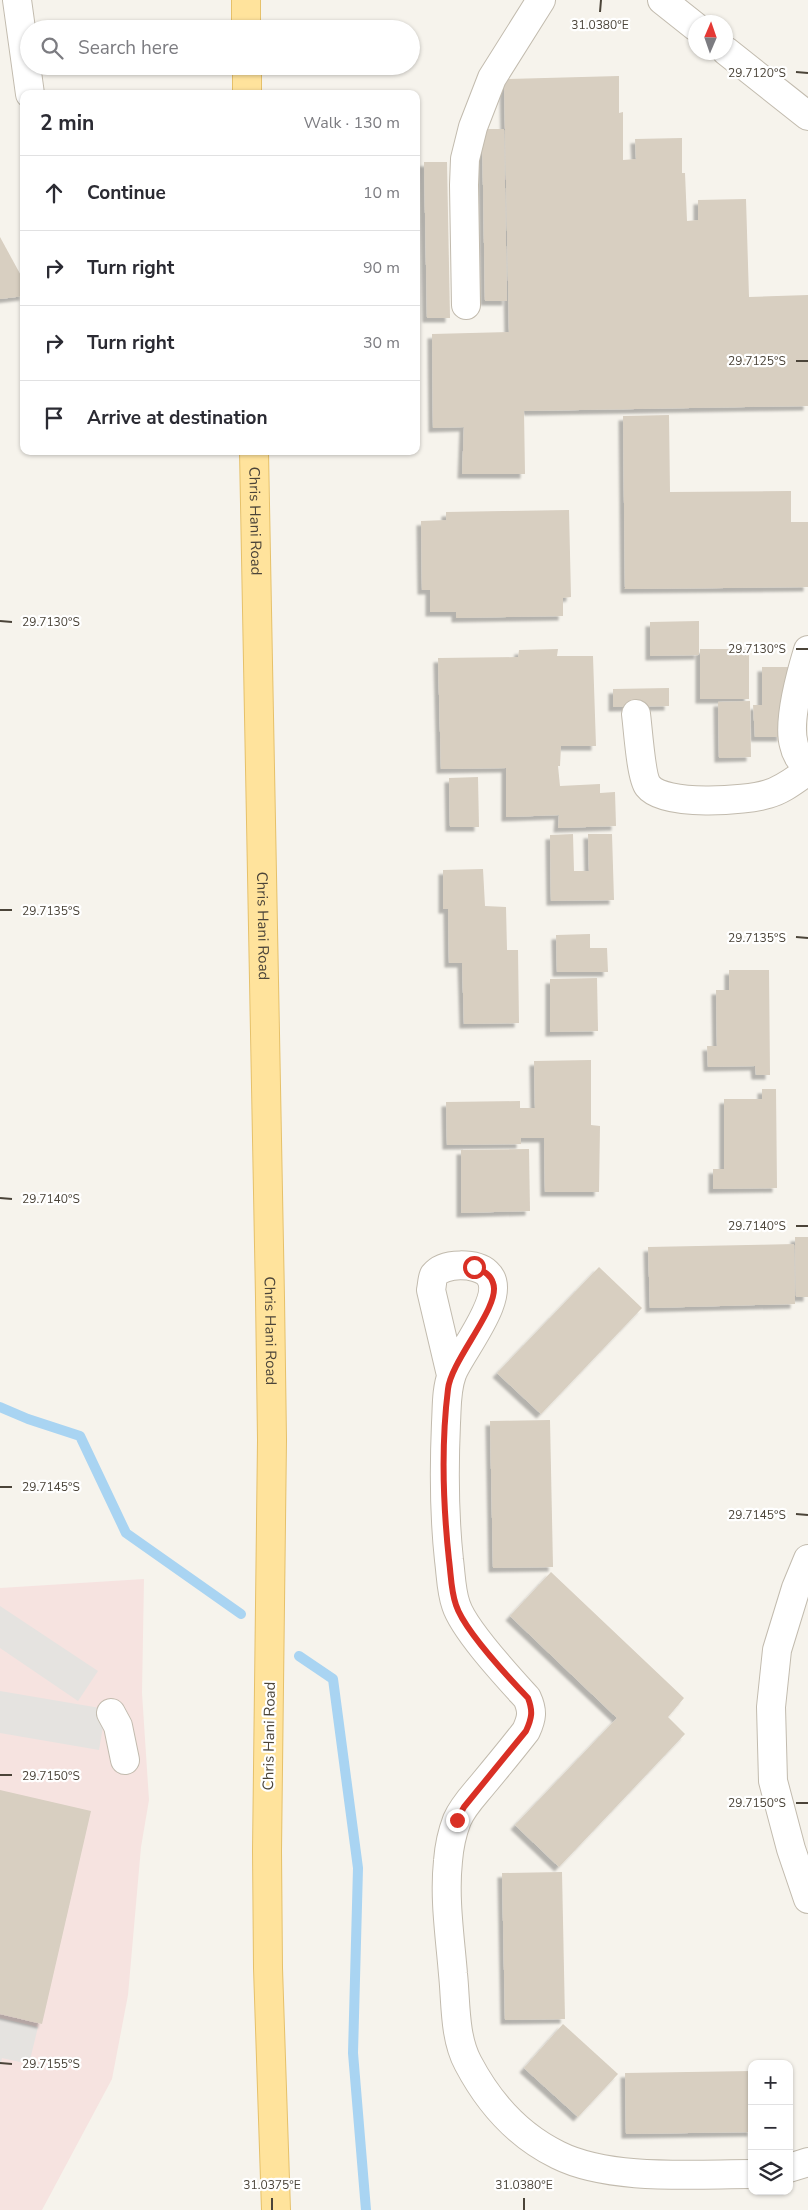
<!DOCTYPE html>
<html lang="en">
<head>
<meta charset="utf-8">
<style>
  body { margin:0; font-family:"Nunito Sans",sans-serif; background:#f7f7f7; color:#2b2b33 }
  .controls { position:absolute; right:15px; bottom:15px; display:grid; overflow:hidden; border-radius:10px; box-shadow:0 1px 4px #0004 }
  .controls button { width:45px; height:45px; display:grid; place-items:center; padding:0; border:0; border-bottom:1px solid #e1e1e2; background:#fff; color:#2b2b33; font:25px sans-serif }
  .compass { position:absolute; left:688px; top:15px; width:45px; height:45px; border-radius:50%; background:#fff; box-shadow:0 1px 4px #0004; rotate:2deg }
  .stop { position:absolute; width:15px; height:15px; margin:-11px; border:4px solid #d93025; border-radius:50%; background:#fff }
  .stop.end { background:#d93025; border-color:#fff; box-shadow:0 1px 5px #0008 }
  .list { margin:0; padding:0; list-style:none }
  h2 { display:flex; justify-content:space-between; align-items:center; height:65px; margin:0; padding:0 20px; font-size:21px }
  h2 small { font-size:16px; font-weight:400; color:#7c7c81 }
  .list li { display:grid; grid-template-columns:32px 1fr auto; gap:15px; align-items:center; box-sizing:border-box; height:75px; padding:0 20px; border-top:1px solid #e1e1e2 }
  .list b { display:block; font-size:19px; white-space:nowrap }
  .list em { font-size:16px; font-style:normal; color:#7c7c81 }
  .icon { flex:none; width:28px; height:28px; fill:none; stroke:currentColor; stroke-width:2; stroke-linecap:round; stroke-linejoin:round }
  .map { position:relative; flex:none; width:808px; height:2210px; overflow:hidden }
  .search { position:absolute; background:#fff; box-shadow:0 1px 4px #0004; left:20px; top:20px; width:400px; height:55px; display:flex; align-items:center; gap:12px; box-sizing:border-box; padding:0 18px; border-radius:28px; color:#7c7c81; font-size:19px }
  .panel { position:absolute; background:#fff; box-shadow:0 1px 4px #0004; left:20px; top:90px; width:400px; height:365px; border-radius:10px }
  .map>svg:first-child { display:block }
</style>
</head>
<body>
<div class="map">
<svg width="808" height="2210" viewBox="0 0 808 2210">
  <defs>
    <filter id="shadow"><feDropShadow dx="-4.5" dy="4.5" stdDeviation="1" flood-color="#0004"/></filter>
  </defs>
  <rect width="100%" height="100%" fill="#f6f3ec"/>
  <path fill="#f6e3e0" d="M144 1579 142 1693 149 1800 141 1847 128 1995 112 2079 42 2210H0V1588Z"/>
  <g fill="#e5e3e0">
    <path d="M0 1606 98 1671 78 1701 0 1648Z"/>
    <path d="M0 1691 106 1709 99 1750 0 1733Z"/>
    <path d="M0 2018 38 2027 29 2064 2 2058 0 2067Z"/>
  </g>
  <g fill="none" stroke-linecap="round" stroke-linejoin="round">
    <g stroke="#a9d4f2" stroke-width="10">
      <path d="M0 1407 28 1419 80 1436 126 1533 241 1614"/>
      <path d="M299 1656 333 1679 358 1868 353 2053 366 2210"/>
    </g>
  </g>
  <g fill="#d8cfc1" filter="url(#shadow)">
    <path d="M619 76V113L623 112V160L636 159 635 139 682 138V173H685L687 221 698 220V200L746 199 749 297 808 295V406L524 411 525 474H462L464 427 433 428 432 334 509 332 504 79Z"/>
    <path d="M482 129H504L507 301H485Z"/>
    <path d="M424 162H447L450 318H427Z"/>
    <path d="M0 237 24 281V296L0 299Z"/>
    <path d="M669 415 670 492 791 491V522H808V587L625 589 623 416Z"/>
    <path d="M569 510 571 597 563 598V616L456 618V612H430V590H422L421 521 446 520V512Z"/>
    <path d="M699 621V655L650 656V622Z"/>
    <path d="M558 649 557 656H593L596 746H561L560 766H558L560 786 600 784V793L615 792 616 826 558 828 559 815 506 817V768L441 769 438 658 518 657 519 650Z"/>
    <rect x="700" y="649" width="49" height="50"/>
    <path d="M762 667H788V706H780L782 737H755L753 705H762Z"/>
    <path d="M669 688V706L613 707V689Z"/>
    <path d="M750 701 751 757 719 758 718 702Z"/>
    <path d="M478 777 479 827H450L449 778Z"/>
    <path d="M573 834 574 871H589L588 834H612L614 900 551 901 550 835Z"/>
    <path d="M483 869 485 906 506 907 507 950H518L519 1023 464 1024 462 963H449L448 909H443V870Z"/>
    <path d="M590 934V948H607L608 972H557L556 935Z"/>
    <path d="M729 970H769L770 1075H756L755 1066 708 1067 707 1046H717L716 990H729Z"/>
    <path d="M597 978 598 1031 550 1032V979Z"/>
    <path d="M591 1060V1125L600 1126 599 1192H545L544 1138H521V1144L447 1145 446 1102 520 1101V1108H535L534 1061Z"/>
    <path d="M762 1089H776L777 1188 713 1189V1169H724V1099H762Z"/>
    <path d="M529 1149 530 1211 461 1213V1150Z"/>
    <path d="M795 1237H808V1297H796Z"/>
    <path d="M794 1244 795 1304 650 1308 648 1247Z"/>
    <path d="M599 1267 642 1308 541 1414 497 1373Z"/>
    <path d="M550 1420 553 1567 493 1568 490 1421Z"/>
    <path d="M551 1572 684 1698 668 1717 685 1734 559 1867 515 1825 617 1718 510 1616Z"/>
    <path d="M0 1790 91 1811 42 2024 0 2014Z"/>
    <path d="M562 1872 565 2019 505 2020 502 1873Z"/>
    <path d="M563 2024 618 2074 578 2117 524 2068Z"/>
    <path d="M752 2071V2132L626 2134 625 2073Z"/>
  </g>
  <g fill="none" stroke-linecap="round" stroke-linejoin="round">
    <defs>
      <g id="minor">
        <path d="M17 0 30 94"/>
        <path d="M662 0 696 27"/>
        <path d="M726 51 808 116"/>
        <path d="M466 305 464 185 465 159 473 127 492 78 541 0"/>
        <path d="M808 650C801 673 787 722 794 745 796 755 801 761 808 768"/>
        <path d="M636 714C638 729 641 777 648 786 664 807 746 801 768 794 783 790 796 779 808 771"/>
        <path d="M451 1375 431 1290C432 1286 432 1279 434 1275 444 1262 476 1263 487 1273 510 1294 460 1352 452 1374 446 1390 447 1407 446 1423 444 1469 444 1514 449 1560 451 1575 451 1591 456 1605 464 1630 508 1677 527 1698 533 1711 532 1718 526 1731 512 1749 498 1766 483 1784 474 1795 463 1806 457 1820 452 1833 449 1848 448 1861 444 1898 450 1937 453 1974 456 2002 454 2037 468 2063 489 2103 517 2135 558 2155 610 2181 694 2174 752 2174"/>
        <path d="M808 1559 796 1588 777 1650 771 1707 773 1781 791 1849 808 1899"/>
        <path d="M111 1713 118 1726 125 1760"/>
        <path d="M789 2168 808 2162"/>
      </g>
      <g id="major">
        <path d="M246 0V29"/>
        <path d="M247 66V94"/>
        <path id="s1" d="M254 451 270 1298 272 1440 267 1851 268 1968 276 2210"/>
      </g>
    </defs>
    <use href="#minor" stroke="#c2bbae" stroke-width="30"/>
    <use href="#major" stroke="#e6c16a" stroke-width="30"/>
    <use href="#minor" stroke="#fff" stroke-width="28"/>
    <use href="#major" stroke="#ffe39c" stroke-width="28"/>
  </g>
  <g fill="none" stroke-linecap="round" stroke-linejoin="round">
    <path stroke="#d93025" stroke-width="6" d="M457 1820 464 1807 526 1731C532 1718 533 1711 528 1698 508 1677 464 1630 456 1605 451 1591 451 1575 449 1560 443 1504 441 1445 448 1389 451 1360 502 1305 493 1283 490 1273 482 1271 474 1267"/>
  </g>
  <path fill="none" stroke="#4b4439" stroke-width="2" d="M600 12 601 0M796 72 808 73M796 361H808M0 621 12 622M796 649H808M0 910H12M796 937 808 938M0 1198 12 1199M796 1226H808M0 1487H12M796 1514 808 1515M0 1775H12M796 1803H808M0 2063 12 2064M272 2210V2198M524 2210V2198"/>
  <g text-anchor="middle" stroke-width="4.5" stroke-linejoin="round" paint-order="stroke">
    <g font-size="15" fill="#4b4439" stroke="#fff">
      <text dy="5" stroke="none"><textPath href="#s1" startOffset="70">Chris Hani Road</textPath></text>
      <text dy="5" stroke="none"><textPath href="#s1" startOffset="475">Chris Hani Road</textPath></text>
      <text dy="5" stroke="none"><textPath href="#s1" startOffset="880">Chris Hani Road</textPath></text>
      <text transform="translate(269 1736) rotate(-89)" y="5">Chris Hani Road</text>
    </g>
  </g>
  <g font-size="12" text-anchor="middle" fill="#4b4439" stroke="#fff" stroke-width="4.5" stroke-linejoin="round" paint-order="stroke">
    <text x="600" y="29">31.0380°E</text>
    <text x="757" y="77">29.7120°S</text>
    <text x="757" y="365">29.7125°S</text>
    <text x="51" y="626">29.7130°S</text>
    <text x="757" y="653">29.7130°S</text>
    <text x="51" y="915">29.7135°S</text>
    <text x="757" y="942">29.7135°S</text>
    <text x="51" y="1203">29.7140°S</text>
    <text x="757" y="1230">29.7140°S</text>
    <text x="51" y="1491">29.7145°S</text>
    <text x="757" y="1519">29.7145°S</text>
    <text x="51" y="1780">29.7150°S</text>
    <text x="757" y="1807">29.7150°S</text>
    <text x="51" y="2068">29.7155°S</text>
    <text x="272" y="2189">31.0375°E</text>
    <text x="524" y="2189">31.0380°E</text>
  </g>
</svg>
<div class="controls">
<button>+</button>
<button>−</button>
<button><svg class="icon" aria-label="layers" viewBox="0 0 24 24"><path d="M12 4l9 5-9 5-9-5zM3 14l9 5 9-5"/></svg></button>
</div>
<svg class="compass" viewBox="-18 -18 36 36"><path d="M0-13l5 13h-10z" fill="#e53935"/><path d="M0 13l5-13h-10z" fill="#7c7c81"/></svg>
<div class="stop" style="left:474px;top:1267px"></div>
<div class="stop end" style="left:457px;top:1820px"></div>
<div class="search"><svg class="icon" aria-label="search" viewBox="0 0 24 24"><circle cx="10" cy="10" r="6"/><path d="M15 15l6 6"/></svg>Search here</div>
<section class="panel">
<h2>2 min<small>Walk · 130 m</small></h2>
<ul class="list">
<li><svg class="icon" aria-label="ahead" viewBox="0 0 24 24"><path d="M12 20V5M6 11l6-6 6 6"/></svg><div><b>Continue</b></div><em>10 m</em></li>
<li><svg class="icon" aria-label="right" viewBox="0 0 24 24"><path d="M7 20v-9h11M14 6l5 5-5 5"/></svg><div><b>Turn right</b></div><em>90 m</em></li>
<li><svg class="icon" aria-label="right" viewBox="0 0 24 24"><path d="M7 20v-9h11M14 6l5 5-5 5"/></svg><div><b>Turn right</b></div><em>30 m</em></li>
<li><svg class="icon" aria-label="arrive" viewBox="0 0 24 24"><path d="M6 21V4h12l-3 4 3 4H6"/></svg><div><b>Arrive at destination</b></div></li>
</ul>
</section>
</div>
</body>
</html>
